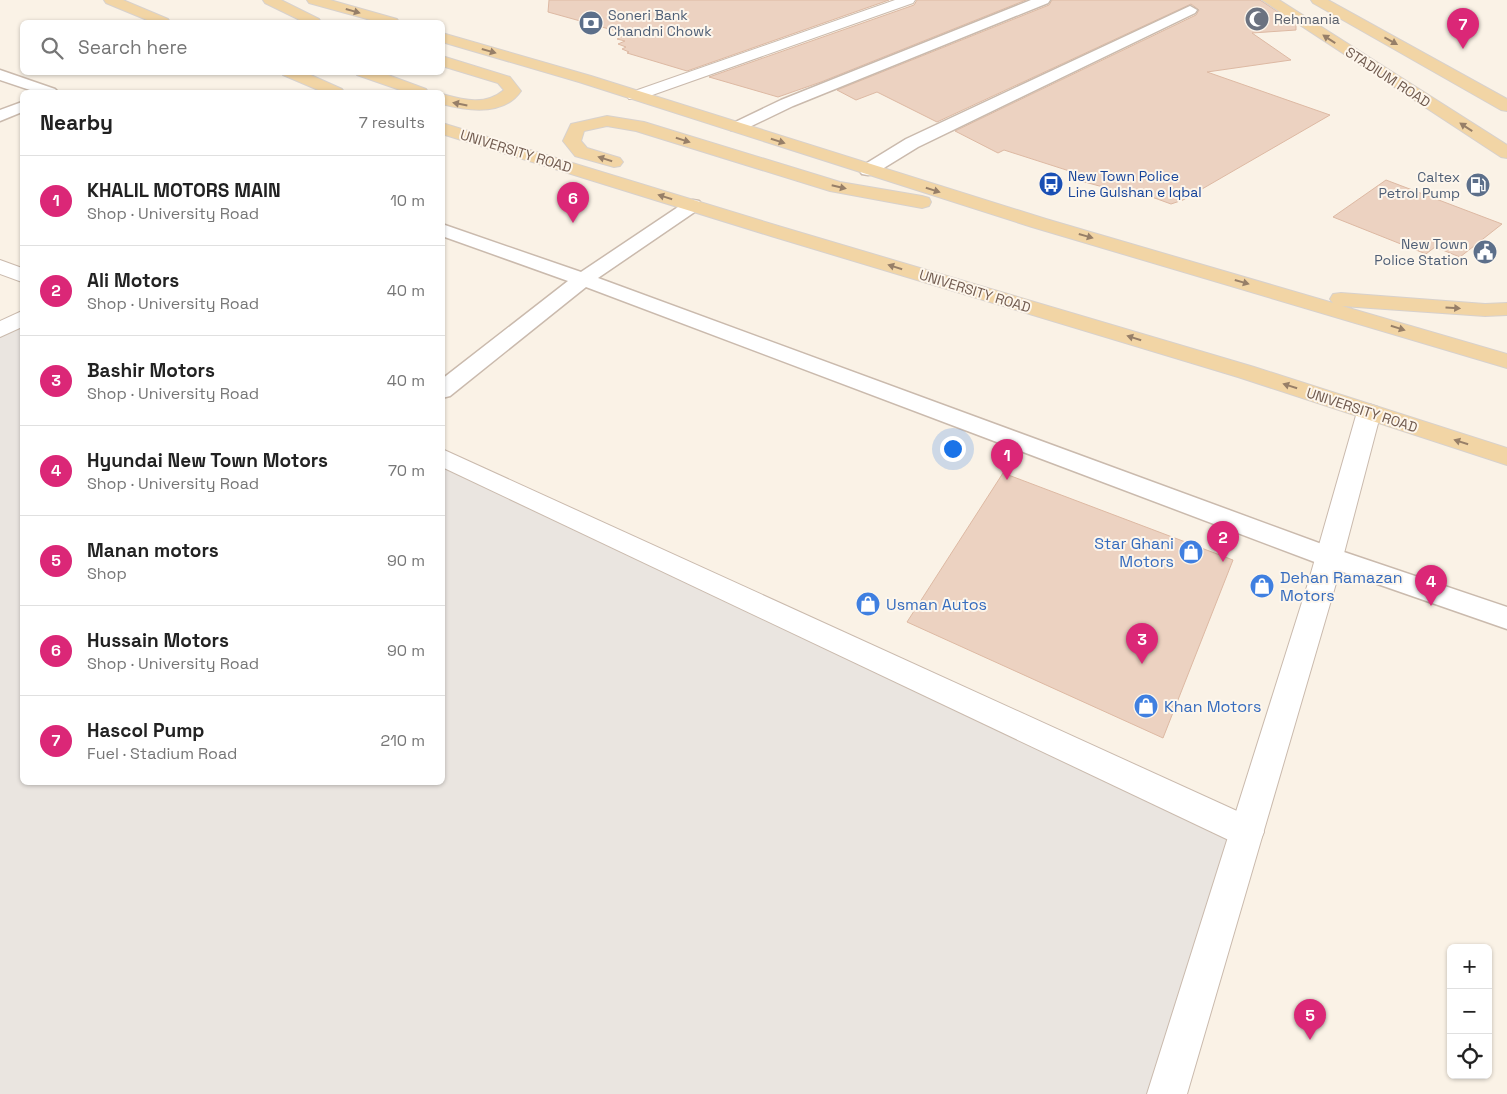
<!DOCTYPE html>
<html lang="en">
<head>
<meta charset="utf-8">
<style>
  body { margin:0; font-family:"Space Grotesk",sans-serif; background:#f6f6f6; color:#222 }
  .controls { position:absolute; right:15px; bottom:15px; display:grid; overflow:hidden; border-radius:8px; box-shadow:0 1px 4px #0004 }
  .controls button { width:45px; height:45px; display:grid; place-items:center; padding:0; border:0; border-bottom:1px solid #e0e0e0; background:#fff; color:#222; font:25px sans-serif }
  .you { position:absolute; left:952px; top:448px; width:18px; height:18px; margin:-12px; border:4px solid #fff; border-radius:50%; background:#1a73e8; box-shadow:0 0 0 8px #1a73e833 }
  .badge { display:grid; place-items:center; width:32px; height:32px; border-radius:50%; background:#db2777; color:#fff; font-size:16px; font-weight:700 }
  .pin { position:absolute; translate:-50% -41px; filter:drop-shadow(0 1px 2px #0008) }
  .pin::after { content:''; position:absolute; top:26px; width:18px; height:15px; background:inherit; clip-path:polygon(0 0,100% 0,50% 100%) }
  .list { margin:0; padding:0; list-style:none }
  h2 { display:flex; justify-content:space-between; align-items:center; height:65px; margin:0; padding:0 20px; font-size:21px }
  h2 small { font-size:16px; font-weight:400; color:#767676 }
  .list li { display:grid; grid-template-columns:32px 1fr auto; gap:15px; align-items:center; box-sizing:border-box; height:90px; padding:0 20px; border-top:1px solid #e0e0e0 }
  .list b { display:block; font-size:19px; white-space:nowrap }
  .list p { margin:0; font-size:16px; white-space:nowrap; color:#767676 }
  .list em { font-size:16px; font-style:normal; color:#767676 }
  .icon { flex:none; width:28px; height:28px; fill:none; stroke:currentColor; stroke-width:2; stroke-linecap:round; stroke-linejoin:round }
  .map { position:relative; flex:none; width:1507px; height:1094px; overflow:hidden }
  .search { position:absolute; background:#fff; box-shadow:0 1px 4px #0004; left:20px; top:20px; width:425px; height:55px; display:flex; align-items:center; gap:12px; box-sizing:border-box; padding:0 18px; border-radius:8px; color:#767676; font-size:19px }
  .panel { position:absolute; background:#fff; box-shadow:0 1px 4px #0004; left:20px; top:90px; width:425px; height:695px; border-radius:8px }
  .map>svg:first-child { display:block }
</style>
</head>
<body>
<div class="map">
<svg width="1507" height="1094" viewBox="0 0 1507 1094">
  <rect width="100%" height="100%" fill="#faf2e6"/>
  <path fill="#eae5e0" d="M22 316V782H442L443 457 1247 832 1167 1094H0V329Z"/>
  <g fill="#ecd2c1" stroke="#ddb9a3">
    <path d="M549 0H889L687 71 627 53 629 52 622 49 626 47 618 44 625 41 617 39 627 34 548 12Z"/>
    <path d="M917 0H1026L821 82 778 97 709 77 914 5Z"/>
    <path d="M1052 0H1260L1296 24V30L1252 33 1291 60 1207 72 1330 115 1183 200 1171 204 1130 189 1125 193 1081 181 1085 176 1004 150 998 153 955 131 1196 15 1199 10 1191 4 937 122 877 92 856 100 837 90 1049 5Z"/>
    <path d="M1386 180 1502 224 1460 257 1435 247 1426 254 1333 217Z"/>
    <path d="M1003 473 1233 560 1163 738 907 622Z"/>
  </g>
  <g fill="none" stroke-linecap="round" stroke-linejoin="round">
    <defs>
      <g id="service">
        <path d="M1031 0H1050L1048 3 793 106 743 130H731L729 127 731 124 781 100Z"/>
        <path d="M1190 6 1197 10 1195 13 918 147 874 174 868 175 862 174 859 170 862 166 906 139Z"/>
        <path d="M0 70 55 89 58 92H36L0 80Z"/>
        <path d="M22 102V112L0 121V110Z"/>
        <path d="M693 200 699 201 702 205 699 209 598 278 1338 550 1507 607V629L1320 564 586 287 450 396 442 398V379L568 281 442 236V224L581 272 687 201Z"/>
      </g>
      <g id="minor">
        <path d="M895 0H915L913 3 641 99H629L627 96 629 93Z"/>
        <path d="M0 260 22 268V282L0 274Z"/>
        <path d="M22 311V327L0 337V321Z"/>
        <path d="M442 449 1259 821 1264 832 1259 843 1247 848 1235 843 442 467Z"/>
      </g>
      <path id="tertiary" d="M1369 404 1378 407 1381 412 1337 580 1187 1094H1147L1309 580 1357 412 1360 407Z"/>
      <g id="primary">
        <path d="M104 0H123L168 19 170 22H152L106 3Z"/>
        <path d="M263 0H281L319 19 321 22H304L265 3Z"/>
        <path d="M307 0H330L397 19 399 22H378L309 3Z"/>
        <path d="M1262 0H1279L1507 145V158L1501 157Z"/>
        <path d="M1311 0H1328L1507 99V111L1501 110 1313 3Z"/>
        <path d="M442 33 591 76 1046 219 1333 303 1330 299 1333 294 1341 293 1485 304 1507 303V315L1485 316 1342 306 1507 354V368L1032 227 579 82 442 42Z"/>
        <path d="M442 56 510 77 521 91C504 116 468 111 442 104V94C464 100 485 106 504 90L498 83 442 66Z"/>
        <path d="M281 72H304L342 89 344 92H323L283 75Z"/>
        <path d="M355 72H380L426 89 428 92H406L357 75Z"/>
        <path d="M607 116 644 122 840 182 922 196 929 198 931 202 929 206 922 208 830 191 636 131 607 126 584 131 581 141 587 148 620 158 623 162 620 166 614 167 575 156 563 141 571 124Z"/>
        <path d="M442 123 785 228 1254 367 1507 448V465L1238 377 771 236 442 134Z"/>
      </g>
    </defs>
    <use href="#service" stroke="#cabaad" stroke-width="3"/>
    <use href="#minor" stroke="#cabaad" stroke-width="2"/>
    <use href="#tertiary" stroke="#cabaad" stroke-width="2"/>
    <use href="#primary" stroke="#d7d1cd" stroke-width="2"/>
    <use href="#service" fill="#fff" fill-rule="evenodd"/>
    <use href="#minor" fill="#fff" fill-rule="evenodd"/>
    <use href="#tertiary" fill="#fff" fill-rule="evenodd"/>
    <use href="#primary" fill="#f2d5a5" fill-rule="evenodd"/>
  </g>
  <defs><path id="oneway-solid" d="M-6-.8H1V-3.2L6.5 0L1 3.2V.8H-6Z" transform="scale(1.25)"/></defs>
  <g fill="#977f68">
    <use href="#oneway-solid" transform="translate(353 11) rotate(16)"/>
    <use href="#oneway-solid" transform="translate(1329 39) rotate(-147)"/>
    <use href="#oneway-solid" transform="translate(1391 41) rotate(29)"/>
    <use href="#oneway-solid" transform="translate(489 51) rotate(16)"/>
    <use href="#oneway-solid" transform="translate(460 104) rotate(-169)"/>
    <use href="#oneway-solid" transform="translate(1466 127) rotate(-147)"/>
    <use href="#oneway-solid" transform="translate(683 140) rotate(17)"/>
    <use href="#oneway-solid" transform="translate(778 141) rotate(18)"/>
    <use href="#oneway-solid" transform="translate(605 159) rotate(-163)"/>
    <use href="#oneway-solid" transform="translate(839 187) rotate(13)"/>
    <use href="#oneway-solid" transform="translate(933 190) rotate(17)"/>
    <use href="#oneway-solid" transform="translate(665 197) rotate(-163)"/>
    <use href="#oneway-solid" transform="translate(1086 236) rotate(16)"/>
    <use href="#oneway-solid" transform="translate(895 267) rotate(-163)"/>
    <use href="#oneway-solid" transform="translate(1242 282) rotate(16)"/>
    <use href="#oneway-solid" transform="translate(1453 308) rotate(4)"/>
    <use href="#oneway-solid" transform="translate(1398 328) rotate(17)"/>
    <use href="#oneway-solid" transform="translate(1134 338) rotate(-163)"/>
    <use href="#oneway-solid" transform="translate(1290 386) rotate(-162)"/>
    <use href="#oneway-solid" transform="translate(1461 442) rotate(-162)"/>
  </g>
  <defs>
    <symbol id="mosque-disc" viewBox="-11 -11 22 22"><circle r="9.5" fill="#6b7280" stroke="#fdf6ec"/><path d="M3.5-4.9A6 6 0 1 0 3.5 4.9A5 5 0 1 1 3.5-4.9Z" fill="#fff"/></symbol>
    <symbol id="bank-disc" viewBox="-11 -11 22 22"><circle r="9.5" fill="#5c6f8a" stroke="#fdf6ec"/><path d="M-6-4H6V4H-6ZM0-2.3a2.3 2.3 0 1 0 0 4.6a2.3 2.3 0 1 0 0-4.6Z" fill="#fff"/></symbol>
    <symbol id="bus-disc" viewBox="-11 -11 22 22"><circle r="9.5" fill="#1a4fb4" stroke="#fdf6ec"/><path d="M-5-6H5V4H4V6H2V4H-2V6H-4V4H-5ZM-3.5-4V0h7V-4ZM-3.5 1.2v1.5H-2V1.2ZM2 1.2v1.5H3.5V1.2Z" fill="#fff"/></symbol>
    <symbol id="fuel-disc" viewBox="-11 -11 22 22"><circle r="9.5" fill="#5c6f8a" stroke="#fdf6ec"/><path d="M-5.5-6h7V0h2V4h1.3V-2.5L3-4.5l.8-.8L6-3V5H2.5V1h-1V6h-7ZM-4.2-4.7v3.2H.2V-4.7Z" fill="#fff"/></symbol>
    <symbol id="civic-disc" viewBox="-11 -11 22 22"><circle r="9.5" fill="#5c6f8a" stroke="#fdf6ec"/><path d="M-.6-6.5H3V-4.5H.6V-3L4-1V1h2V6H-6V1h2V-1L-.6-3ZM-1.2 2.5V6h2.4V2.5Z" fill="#fff"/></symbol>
    <symbol id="shop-disc" viewBox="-11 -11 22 22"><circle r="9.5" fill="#3f7fe0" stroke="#fdf6ec"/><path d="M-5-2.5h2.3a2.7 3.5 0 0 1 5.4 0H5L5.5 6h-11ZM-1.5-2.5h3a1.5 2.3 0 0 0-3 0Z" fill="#fff"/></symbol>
  </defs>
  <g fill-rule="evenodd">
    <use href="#mosque-disc" x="1243" y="5" width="28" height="28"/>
    <use href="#bank-disc" x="577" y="9" width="28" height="28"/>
    <use href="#bus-disc" x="1037" y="170" width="28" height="28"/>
    <use href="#fuel-disc" x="1464" y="171" width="28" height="28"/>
    <use href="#civic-disc" x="1471" y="238" width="28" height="28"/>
    <use href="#shop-disc" x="1177" y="538" width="28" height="28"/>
    <use href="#shop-disc" x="1248" y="572" width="28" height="28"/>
    <use href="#shop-disc" x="854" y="590" width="28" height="28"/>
    <use href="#shop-disc" x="1132" y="692" width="28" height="28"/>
  </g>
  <g text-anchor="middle" stroke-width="4" stroke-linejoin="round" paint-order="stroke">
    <g font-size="14" fill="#4e5e75" stroke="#fdf6ec" text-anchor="end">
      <text x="608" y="20" text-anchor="start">Soneri Bank<tspan x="608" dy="16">Chandni Chowk</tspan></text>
      <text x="1460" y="182">Caltex<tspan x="1460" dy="16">Petrol Pump</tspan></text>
      <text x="1468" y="249">New Town<tspan x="1468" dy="16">Police Station</tspan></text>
    </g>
    <g font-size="14" fill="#5b616d" stroke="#fdf6ec" text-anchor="start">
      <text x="1274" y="24">Rehmania</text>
    </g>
    <g font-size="14" fill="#705a4e" stroke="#fdf6ec">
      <text transform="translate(1388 77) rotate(33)" y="5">STADIUM ROAD</text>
      <text transform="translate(516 151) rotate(17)" y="5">UNIVERSITY ROAD</text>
      <text transform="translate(975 291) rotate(17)" y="5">UNIVERSITY ROAD</text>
      <text transform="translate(1362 410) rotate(18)" y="5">UNIVERSITY ROAD</text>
    </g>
    <g font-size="14" fill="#164399" stroke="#fdf6ec" text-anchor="start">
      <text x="1068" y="181">New Town Police<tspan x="1068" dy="16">Line Gulshan e Iqbal</tspan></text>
    </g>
    <g font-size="16" fill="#366cbe" stroke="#fdf6ec" text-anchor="start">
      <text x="1174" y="549" text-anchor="end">Star Ghani<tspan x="1174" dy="18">Motors</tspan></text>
      <text x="1280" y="583">Dehan Ramazan<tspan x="1280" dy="18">Motors</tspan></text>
      <text x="886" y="610">Usman Autos</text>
      <text x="1164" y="712">Khan Motors</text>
    </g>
  </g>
</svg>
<div class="controls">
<button>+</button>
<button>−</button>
<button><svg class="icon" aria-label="locate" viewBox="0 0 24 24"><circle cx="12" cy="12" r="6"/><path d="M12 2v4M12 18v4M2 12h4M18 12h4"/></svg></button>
</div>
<div class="you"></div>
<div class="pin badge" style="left:1007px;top:480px">1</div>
<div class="pin badge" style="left:1223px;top:562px">2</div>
<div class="pin badge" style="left:1142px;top:664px">3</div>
<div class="pin badge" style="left:1431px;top:606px">4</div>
<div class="pin badge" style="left:1310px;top:1040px">5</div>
<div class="pin badge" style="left:573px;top:223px">6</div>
<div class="pin badge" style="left:1463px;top:49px">7</div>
<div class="search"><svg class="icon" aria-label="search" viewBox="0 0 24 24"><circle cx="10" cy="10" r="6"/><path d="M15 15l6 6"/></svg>Search here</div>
<section class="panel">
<h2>Nearby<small>7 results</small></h2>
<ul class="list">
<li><span class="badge">1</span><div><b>KHALIL MOTORS MAIN</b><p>Shop · University Road</p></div><em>10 m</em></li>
<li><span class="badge">2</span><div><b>Ali Motors</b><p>Shop · University Road</p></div><em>40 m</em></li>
<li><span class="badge">3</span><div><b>Bashir Motors</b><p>Shop · University Road</p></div><em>40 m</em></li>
<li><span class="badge">4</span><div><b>Hyundai New Town Motors</b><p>Shop · University Road</p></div><em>70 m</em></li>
<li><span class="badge">5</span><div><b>Manan motors</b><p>Shop</p></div><em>90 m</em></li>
<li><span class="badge">6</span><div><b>Hussain Motors</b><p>Shop · University Road</p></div><em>90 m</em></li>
<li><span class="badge">7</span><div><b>Hascol Pump</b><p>Fuel · Stadium Road</p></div><em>210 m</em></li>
</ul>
</section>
</div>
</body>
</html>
